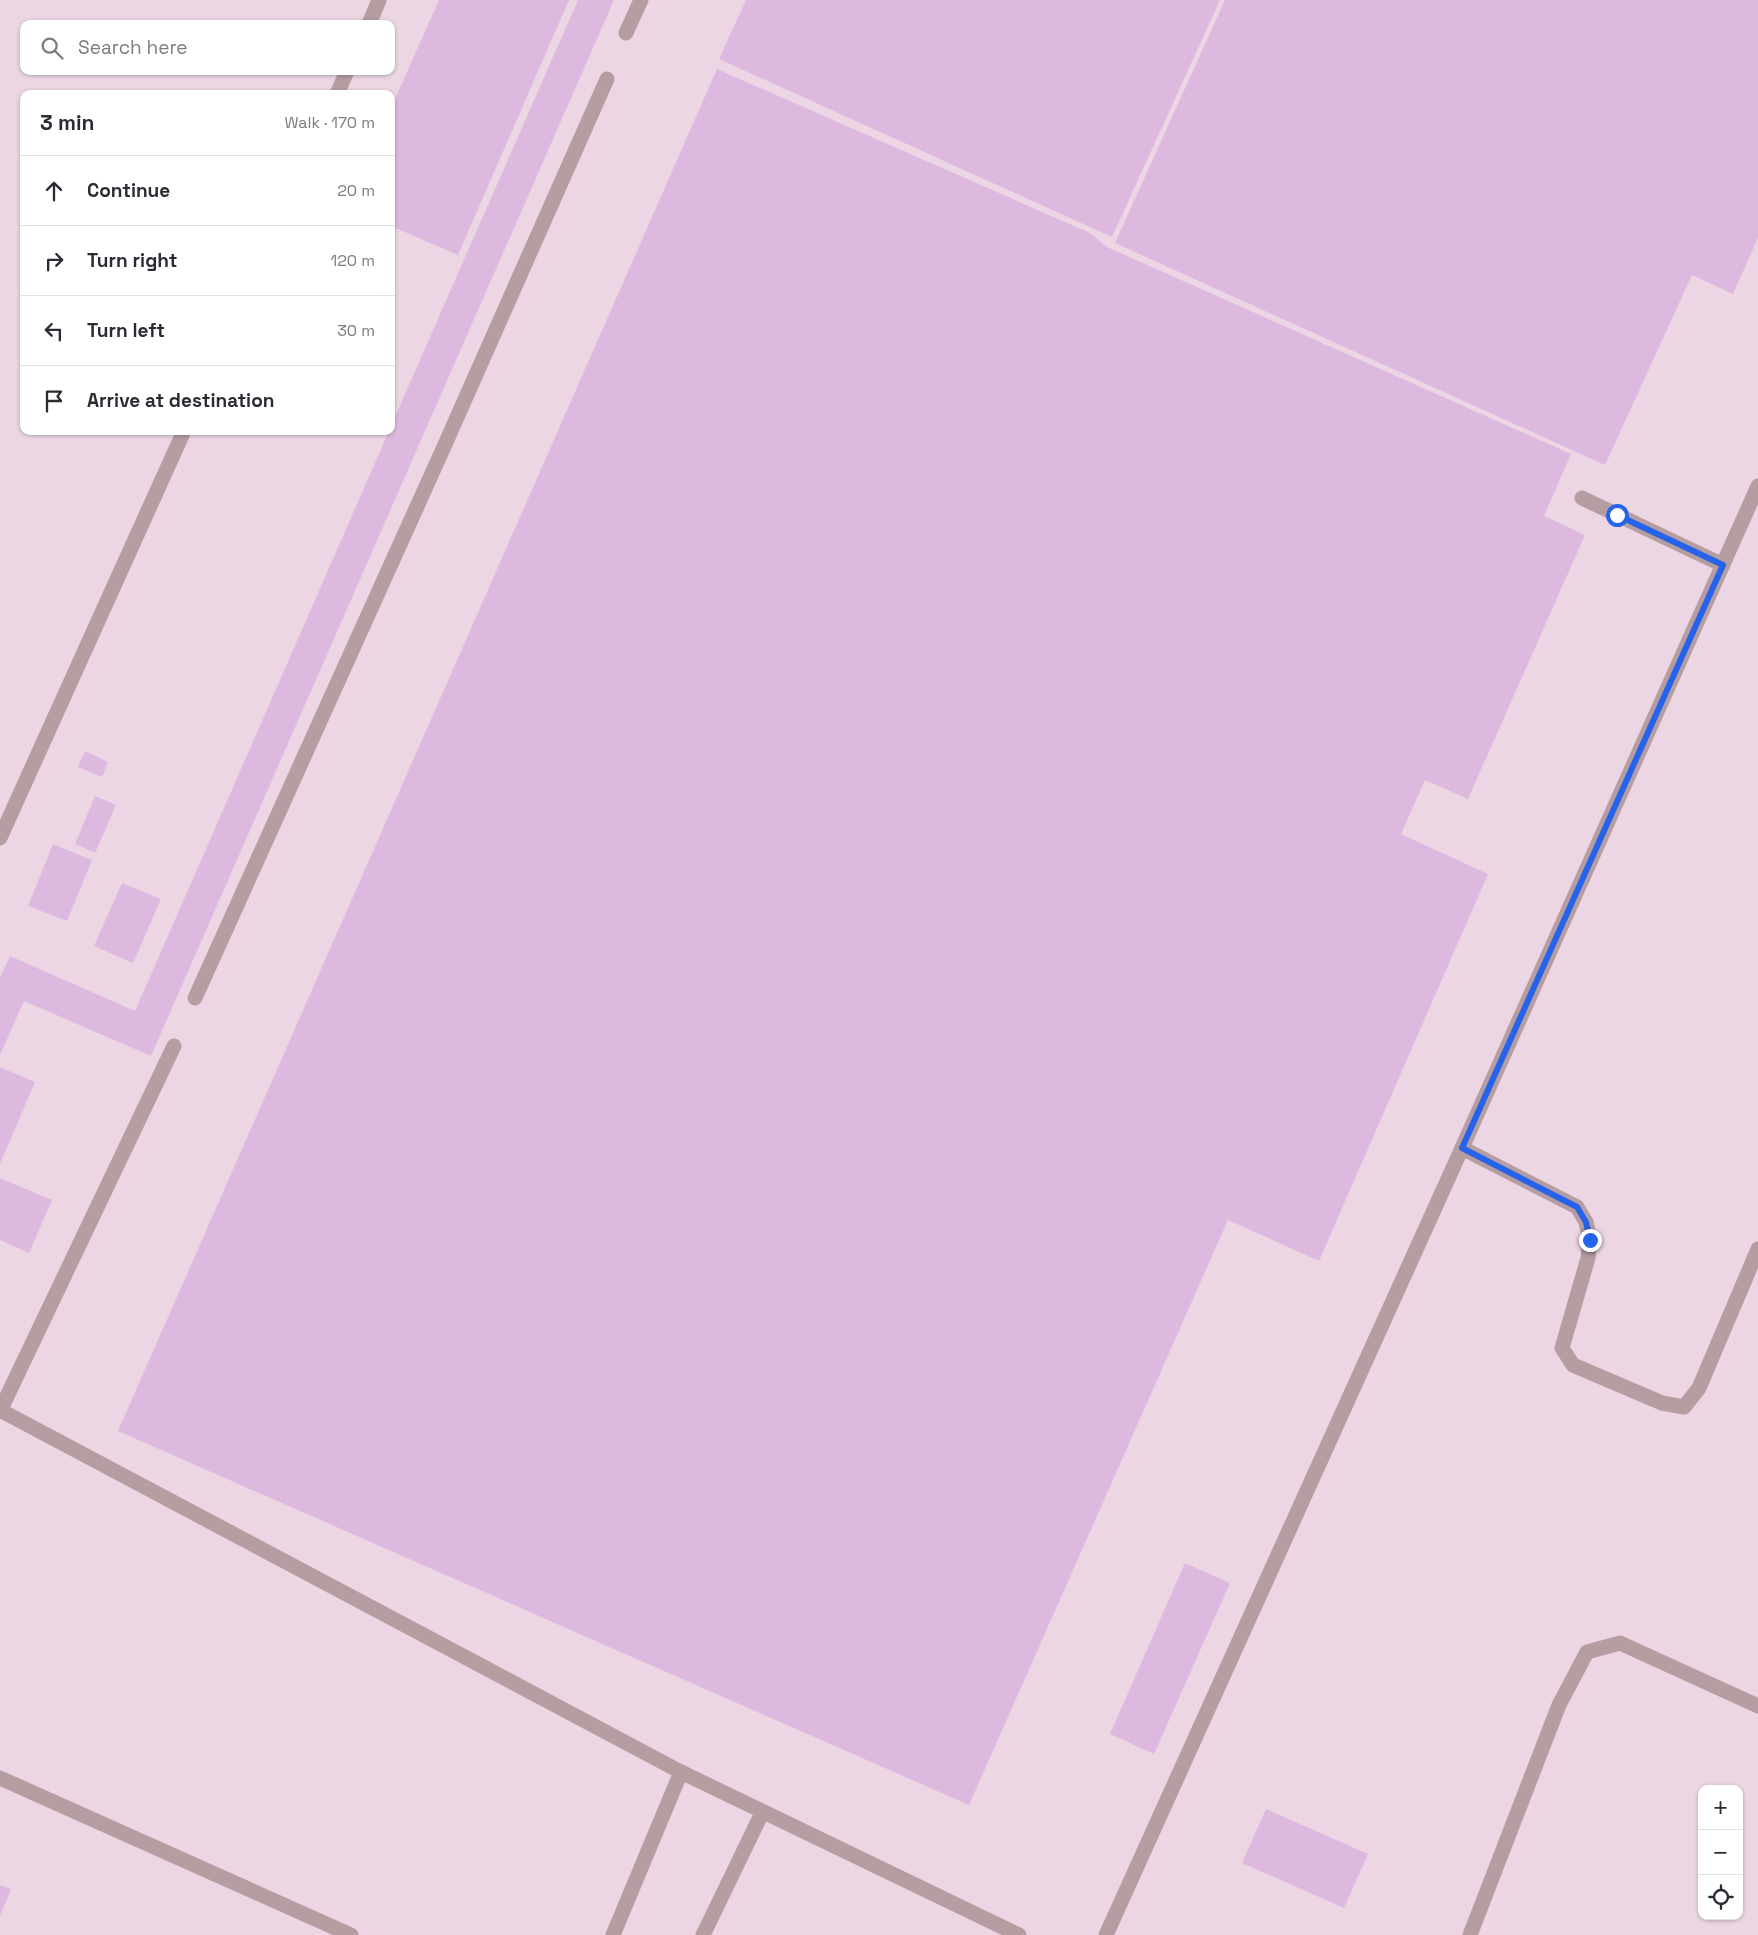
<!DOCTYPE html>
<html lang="en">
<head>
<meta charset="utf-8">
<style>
  body { margin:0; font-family:"Space Grotesk",sans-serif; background:#f7f7f7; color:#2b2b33 }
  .controls { position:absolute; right:15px; bottom:15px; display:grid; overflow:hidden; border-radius:10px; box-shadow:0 1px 4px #0004 }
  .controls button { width:45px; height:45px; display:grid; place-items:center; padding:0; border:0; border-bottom:1px solid #e1e1e2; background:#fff; color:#2b2b33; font:25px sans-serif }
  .stop { position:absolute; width:15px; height:15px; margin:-11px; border:4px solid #2563eb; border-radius:50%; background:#fff }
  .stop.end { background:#2563eb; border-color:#fff; box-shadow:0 1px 5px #0008 }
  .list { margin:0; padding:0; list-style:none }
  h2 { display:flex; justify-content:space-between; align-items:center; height:65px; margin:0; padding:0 20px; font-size:21px }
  h2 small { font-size:16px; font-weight:400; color:#7c7c81 }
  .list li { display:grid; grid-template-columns:32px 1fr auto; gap:15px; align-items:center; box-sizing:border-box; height:70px; padding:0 20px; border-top:1px solid #e1e1e2 }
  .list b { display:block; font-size:19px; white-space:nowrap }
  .list em { font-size:16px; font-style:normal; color:#7c7c81 }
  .icon { flex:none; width:28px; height:28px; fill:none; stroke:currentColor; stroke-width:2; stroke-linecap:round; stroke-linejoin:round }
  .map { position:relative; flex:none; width:1758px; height:1935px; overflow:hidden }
  .search { position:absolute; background:#fff; box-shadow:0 1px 4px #0004; left:20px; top:20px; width:375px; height:55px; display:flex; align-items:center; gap:12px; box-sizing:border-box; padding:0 18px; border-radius:10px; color:#7c7c81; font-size:19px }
  .panel { position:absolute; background:#fff; box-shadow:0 1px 4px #0004; left:20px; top:90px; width:375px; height:345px; border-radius:10px }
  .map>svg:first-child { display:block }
</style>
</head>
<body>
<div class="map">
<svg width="1758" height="1935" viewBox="0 0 1758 1935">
  <rect width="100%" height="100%" fill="#f4e0f5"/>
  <path fill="#ecd6e4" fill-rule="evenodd" d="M0 0H1758V1935H0ZM24 24H391V71H24ZM24 94H391V431H24ZM1702 1789H1739V1916H1702Z"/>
  <g fill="#ddb9df">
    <path d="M439 0H569L458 255 391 226V108Z"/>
    <path d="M578 0H614L151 1056 24 1001 0 1055V978L10 956 135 1011 389 431H391V426Z"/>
    <path d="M746 0H1220L1112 237 719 59Z"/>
    <path d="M1225 0H1758V238L1733 294 1692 275 1605 465 1115 243Z"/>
    <path d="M717 69 1090 233 1107 247 1571 454 1544 516 1585 535 1468 799 1425 780 1401 834 1488 874 1319 1261 1228 1220 969 1805 118 1431Z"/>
    <path d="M85 751 108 762 102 777 78 767Z"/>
    <path d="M95 796 116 805 95 853 75 844Z"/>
    <path d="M53 844 92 860 67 921 28 906Z"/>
    <path d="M122 883 161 899 133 963 94 946Z"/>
    <path d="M0 1067 35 1082 0 1164Z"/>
    <path d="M0 1178 52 1200 29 1253 0 1240Z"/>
    <path d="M1185 1563 1230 1583 1154 1754 1110 1734Z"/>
    <path d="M1266 1809 1368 1854 1344 1908 1242 1863Z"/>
    <path d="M0 1885 11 1889 0 1916Z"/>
  </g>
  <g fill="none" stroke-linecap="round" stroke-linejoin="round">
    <g stroke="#b59da1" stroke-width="15">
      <path d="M369 24 379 0"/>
      <path d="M626 33 641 0"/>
      <path d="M337 94 347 71"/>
      <path d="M1582 498 1723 565"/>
      <path d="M0 838 184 431"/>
      <path d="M195 998 443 449 607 79"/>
      <path d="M1462 1148 1577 1207 1586 1222 1590 1240 1588 1258 1562 1348 1573 1365 1662 1403 1684 1407 1699 1388 1758 1249"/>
      <path d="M0 1410 681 1772 1019 1935"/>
      <path d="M0 1411 174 1046"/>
      <path d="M0 1778 351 1935"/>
      <path d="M613 1935 681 1772"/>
      <path d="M703 1935 762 1813"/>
      <path d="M1106 1935 1462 1148 1758 486"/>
      <path d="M1470 1935 1559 1705 1587 1652 1620 1643 1758 1706"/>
    </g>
  </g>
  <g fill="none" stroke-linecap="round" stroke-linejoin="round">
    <path stroke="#2563eb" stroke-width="6" d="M1590 1240 1586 1222 1577 1207 1462 1148 1723 565 1617 515"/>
  </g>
</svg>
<div class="controls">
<button>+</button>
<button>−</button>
<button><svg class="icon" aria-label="locate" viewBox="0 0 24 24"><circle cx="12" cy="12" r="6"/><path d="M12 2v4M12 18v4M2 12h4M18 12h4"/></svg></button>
</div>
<div class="stop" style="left:1617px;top:515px"></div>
<div class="stop end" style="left:1590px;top:1240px"></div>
<div class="search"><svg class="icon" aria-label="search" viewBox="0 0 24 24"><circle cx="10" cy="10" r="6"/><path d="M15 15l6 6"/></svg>Search here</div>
<section class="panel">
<h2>3 min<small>Walk · 170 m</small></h2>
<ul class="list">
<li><svg class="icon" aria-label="ahead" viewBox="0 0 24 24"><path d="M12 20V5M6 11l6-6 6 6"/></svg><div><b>Continue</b></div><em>20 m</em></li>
<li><svg class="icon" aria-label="right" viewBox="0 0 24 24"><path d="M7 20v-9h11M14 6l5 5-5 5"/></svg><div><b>Turn right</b></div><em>120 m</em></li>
<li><svg class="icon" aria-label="left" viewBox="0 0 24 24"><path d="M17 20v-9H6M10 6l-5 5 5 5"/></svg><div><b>Turn left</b></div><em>30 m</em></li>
<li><svg class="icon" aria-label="arrive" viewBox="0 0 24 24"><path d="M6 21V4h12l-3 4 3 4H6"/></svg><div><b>Arrive at destination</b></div></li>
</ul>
</section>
</div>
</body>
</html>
